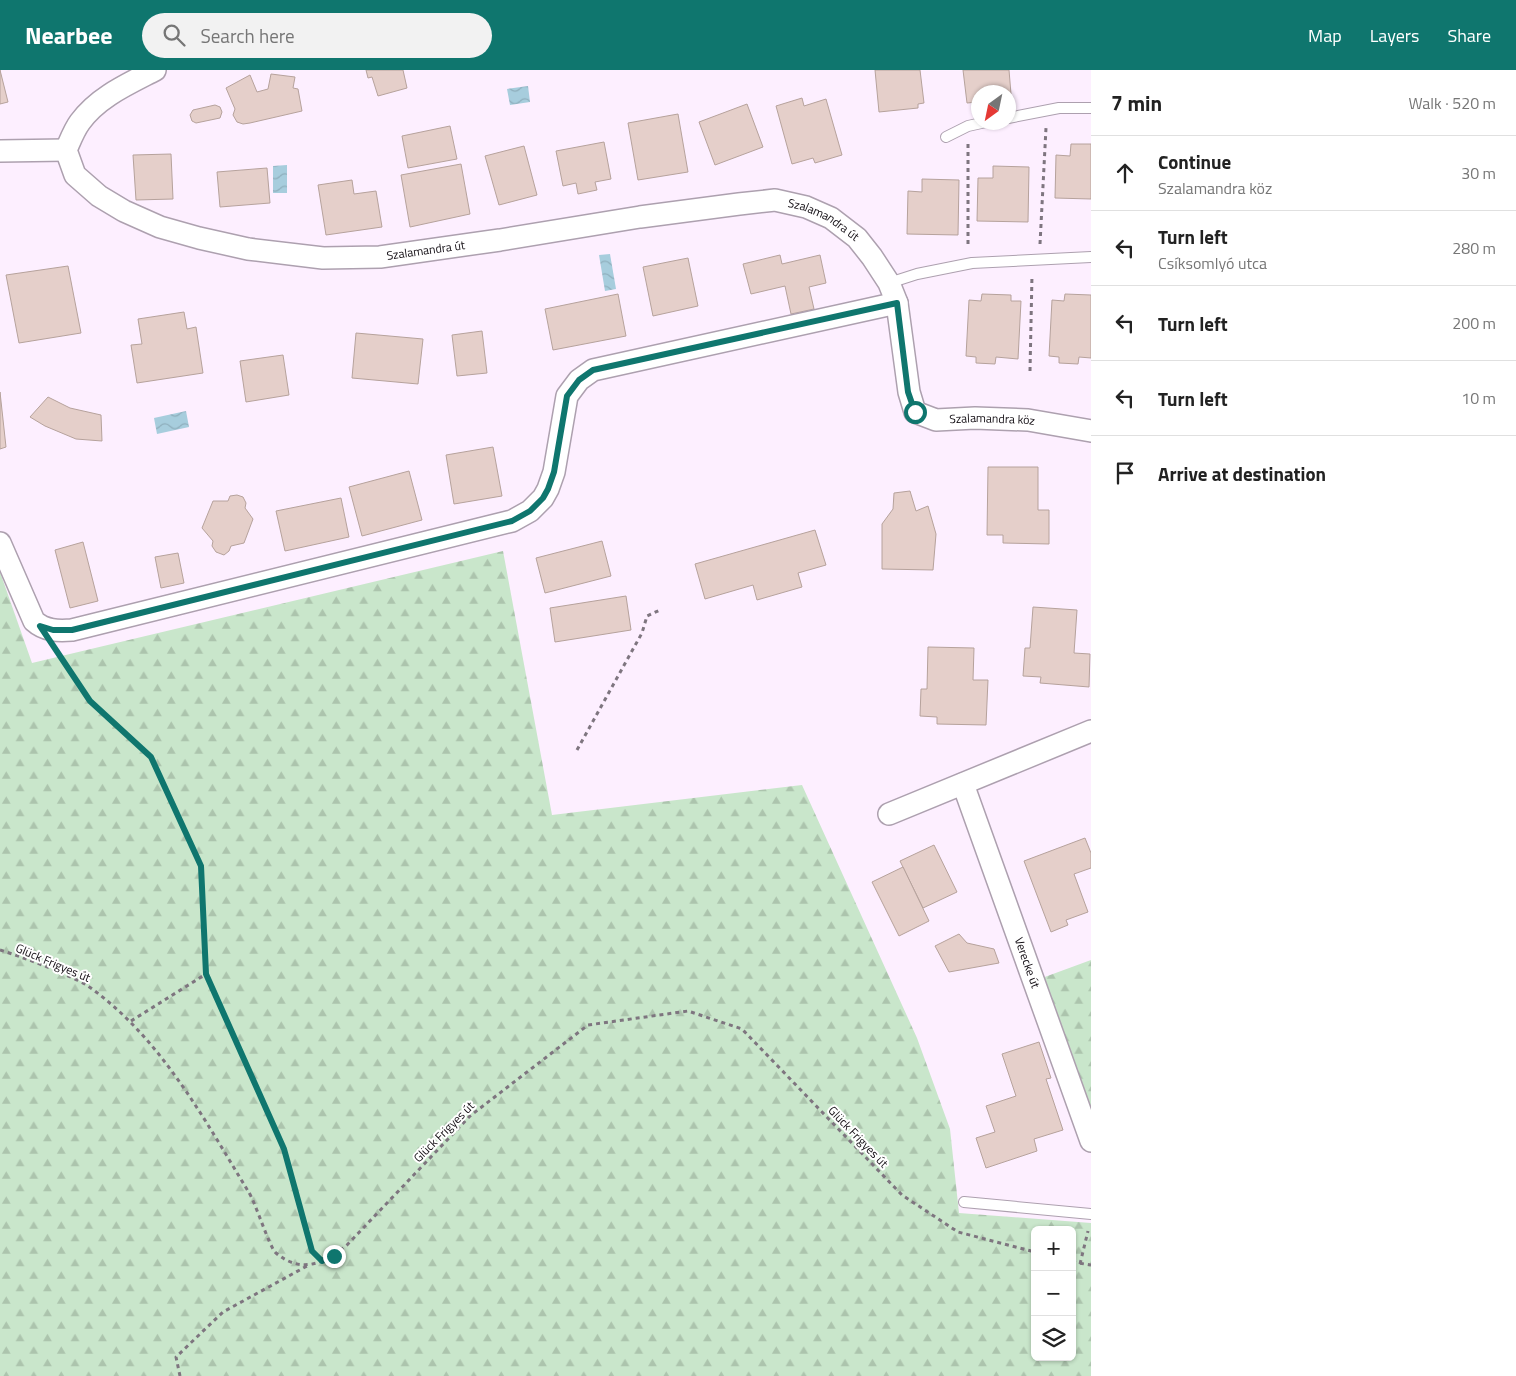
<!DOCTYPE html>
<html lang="en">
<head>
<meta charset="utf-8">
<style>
  body { margin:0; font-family:"Titillium Web",sans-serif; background:#f2f2f2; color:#222 }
  .controls { position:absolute; right:15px; bottom:15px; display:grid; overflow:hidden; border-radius:8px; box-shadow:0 1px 4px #0004 }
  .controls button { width:45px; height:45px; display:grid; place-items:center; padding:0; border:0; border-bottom:1px solid #e0e0e0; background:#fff; color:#222; font:25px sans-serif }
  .compass { position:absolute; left:971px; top:15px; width:45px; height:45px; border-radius:50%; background:#fff; box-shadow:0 1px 4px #0004; rotate:213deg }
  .stop { position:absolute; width:15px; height:15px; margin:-11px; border:4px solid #0f766e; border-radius:50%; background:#fff }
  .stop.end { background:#0f766e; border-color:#fff; box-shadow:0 1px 5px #0008 }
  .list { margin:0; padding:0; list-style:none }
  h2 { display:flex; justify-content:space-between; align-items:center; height:65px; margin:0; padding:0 20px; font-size:21px }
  h2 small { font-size:16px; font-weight:400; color:#767676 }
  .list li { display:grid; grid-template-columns:32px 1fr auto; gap:15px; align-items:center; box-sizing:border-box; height:75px; padding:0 20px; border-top:1px solid #e0e0e0 }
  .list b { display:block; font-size:19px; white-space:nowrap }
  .list p { margin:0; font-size:16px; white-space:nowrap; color:#767676 }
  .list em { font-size:16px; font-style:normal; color:#767676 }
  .icon { flex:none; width:28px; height:28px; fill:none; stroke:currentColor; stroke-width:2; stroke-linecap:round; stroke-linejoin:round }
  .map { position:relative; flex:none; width:1091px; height:1306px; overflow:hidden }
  header { display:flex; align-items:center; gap:30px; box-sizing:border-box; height:70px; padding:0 25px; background:#0f766e; color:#fff }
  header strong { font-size:24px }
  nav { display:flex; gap:28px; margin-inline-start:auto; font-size:18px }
  .search { width:350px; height:45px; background:#f2f2f2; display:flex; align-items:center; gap:12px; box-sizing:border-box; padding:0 18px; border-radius:28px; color:#767676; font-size:19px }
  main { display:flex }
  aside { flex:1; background:#fff }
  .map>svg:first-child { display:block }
</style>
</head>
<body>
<header>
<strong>Nearbee</strong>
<div class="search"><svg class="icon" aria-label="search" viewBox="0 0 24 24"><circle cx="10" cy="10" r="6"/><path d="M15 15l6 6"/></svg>Search here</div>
<nav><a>Map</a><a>Layers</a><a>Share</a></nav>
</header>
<main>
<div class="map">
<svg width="1091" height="1306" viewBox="0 0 1091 1306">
  <defs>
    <pattern id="forest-firs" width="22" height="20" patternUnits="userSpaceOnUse" patternTransform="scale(1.25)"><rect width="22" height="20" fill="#c9e6cb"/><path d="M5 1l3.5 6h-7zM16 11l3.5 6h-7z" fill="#acc4ad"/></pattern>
    <pattern id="water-waves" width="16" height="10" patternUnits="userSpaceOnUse" patternTransform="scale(1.25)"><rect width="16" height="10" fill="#a7cddd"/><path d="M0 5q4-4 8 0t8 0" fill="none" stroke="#8fafbd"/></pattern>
  </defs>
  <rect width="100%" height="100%" fill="#fdefff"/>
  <g fill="url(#forest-firs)" fill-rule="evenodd">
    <path d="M503 481 552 745 802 715 917 968 950 1059 959 1143 1091 1153V1306H0V502L32 593ZM1035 1160H1072V1287H1035Z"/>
    <path d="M1091 890V1050L1042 908Z"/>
  </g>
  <g fill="url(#water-waves)">
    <path d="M528 16 530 32 510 35 507 19Z"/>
    <path d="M287 95V123H273V96Z"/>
    <path d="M610 184 616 219 605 221 599 185Z"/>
    <path d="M186 341 189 357 157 364 154 348Z"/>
  </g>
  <g fill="#e5cfca" stroke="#b6a29c">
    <path d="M0 0 8 32 0 34Z"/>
    <path d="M366 0H403L407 18 378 26 372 7 368 8Z"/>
    <path d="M875 0H920L924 33 918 34V38L879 42Z"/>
    <path d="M963 0H1009L1011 24H1008V22H978V32L967 33Z"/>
    <path d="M271 4 295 7 293 18 298 19 302 41 250 53 243 54 237 52 233 45 235 39 226 18 250 5 257 22 268 19Z"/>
    <path d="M802 28 804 36 826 29 842 85 815 93 813 88 792 94 776 36Z"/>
    <path d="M747 34 763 77 715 95 699 52Z"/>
    <path d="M215 35 220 37 222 42 220 48 196 53 192 51 190 45 193 40Z"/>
    <path d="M678 44 688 102 638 110 628 53Z"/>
    <path d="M450 56 457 89 408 98 402 66Z"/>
    <path d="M604 72 611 109 595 112 597 120 578 124 576 113 563 116 556 81Z"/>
    <path d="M1071 74H1091V129L1055 128 1056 85 1070 86Z"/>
    <path d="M524 76 537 125 499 135 485 86Z"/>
    <path d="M171 84 173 129 136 130 133 85Z"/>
    <path d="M461 94 470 144 410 157 401 105Z"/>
    <path d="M993 96 1029 97 1028 152 977 151 978 108H993Z"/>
    <path d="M267 98 270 133 220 137 217 102Z"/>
    <path d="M922 109 959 110 958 165 907 164 908 121 922 122Z"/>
    <path d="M352 110 354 124 376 121 382 157 326 165 318 115Z"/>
    <path d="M780 185 782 194 820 185 826 213 809 217 814 239 791 244 785 216 751 224 743 194Z"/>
    <path d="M688 188 698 236 653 246 643 197Z"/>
    <path d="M68 196 81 263 19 273 6 205Z"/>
    <path d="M618 224 626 266 553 280 545 239Z"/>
    <path d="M982 224 1011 225V231H1021L1018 289 996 287 995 294 976 293V287L966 286 969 230 981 231Z"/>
    <path d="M1065 224 1091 225V288L1079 287 1078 294 1059 293V287L1049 286 1052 230 1064 231Z"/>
    <path d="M184 242 187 259 196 257 203 303 137 313 131 275 142 274 138 249Z"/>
    <path d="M482 261 487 303 457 306 452 265Z"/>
    <path d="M356 263 423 269 418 314 352 308Z"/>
    <path d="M283 285 289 325 246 332 240 291Z"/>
    <path d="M0 322 6 377 0 379Z"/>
    <path d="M48 327 70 338 101 345 102 371 76 369 45 356 30 347Z"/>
    <path d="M493 377 502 426 454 434 446 385Z"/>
    <path d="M988 397H1038V440H1049V474L1003 473V465H987Z"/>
    <path d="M409 401 422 450 362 466 349 417Z"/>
    <path d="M910 421 916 441 928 436 936 464 933 500 882 499V454L893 439 894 423Z"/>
    <path d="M237 425 243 427 246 433 245 438 253 449 244 473 231 476 229 481 224 485 216 482 212 476 213 471 202 458 213 431H228L230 426Z"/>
    <path d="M341 428 349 467 285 481 276 441Z"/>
    <path d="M815 460 826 495 798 503 802 517 757 530 753 515 705 529 695 494Z"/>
    <path d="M602 471 611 506 545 523 536 488Z"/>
    <path d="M83 472 98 531 70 538 55 480Z"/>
    <path d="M178 483 184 513 161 518 155 487Z"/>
    <path d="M626 526 631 560 555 572 550 538Z"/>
    <path d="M1033 537 1077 540 1074 583 1090 584 1089 617 1040 613 1041 607 1023 606 1025 578H1030Z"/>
    <path d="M928 577 974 578 973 610H988L986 655 937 654V647L920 646 921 619H927Z"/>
    <path d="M1085 768 1091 783V798L1074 804 1088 842 1066 850 1068 855 1051 862 1024 791Z"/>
    <path d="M934 775 957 822 923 838 900 791Z"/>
    <path d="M903 797 929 851 899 866 872 812Z"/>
    <path d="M959 864 967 873 994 879 999 893 949 902 935 876Z"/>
    <path d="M1039 972 1051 1008 1046 1009 1063 1060 1034 1069 1037 1081 986 1098 976 1068 995 1062 986 1036 1016 1026 1002 984Z"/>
  </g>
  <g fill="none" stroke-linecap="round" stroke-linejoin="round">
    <defs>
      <g id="service">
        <path d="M1008 48 1059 38H1091"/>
        <path d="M946 67 968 56 986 52"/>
        <path d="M889 213 917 204 972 193 1091 187"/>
        <path d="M964 1132 1091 1144"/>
      </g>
      <g id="minor">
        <path id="s1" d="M155 0C128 14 98 27 80 52 74 60 70 71 66 80L75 105 99 126 124 141 160 157 199 168 248 179 323 188 380 187 500 170 640 147 739 134 775 130 806 137 831 148 857 168 872 187 889 213 897 233 909 322 915 342 936 350 975 348 1028 350 1091 361"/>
        <path d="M0 81 66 80"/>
        <path d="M0 473 34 551C45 561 58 561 72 560L512 451 530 441 543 428 548 419 554 402 567 326 579 310 593 300 897 233"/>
        <path id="s2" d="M963 714 1091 1071"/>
        <path d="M889 744 1091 661"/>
      </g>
    </defs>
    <use href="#service" stroke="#ada0af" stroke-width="12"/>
    <use href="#minor" stroke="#ada0af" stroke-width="24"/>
    <g stroke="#7e757f" stroke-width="3" stroke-dasharray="4 4" stroke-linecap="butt">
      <path d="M968 74V178"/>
      <path d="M1040 174 1046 58"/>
      <path d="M1030 301 1032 205"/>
      <path d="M57 582 90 631 151 687 201 796 206 904 284 1079 312 1181 322 1191"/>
      <path d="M577 680 642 563 647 546 660 540"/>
      <path d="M0 880C22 887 43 895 64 904 72 908 81 911 88 916 160 967 203 1047 248 1121 256 1133 269 1177 276 1183 301 1204 324 1194 347 1175L470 1046 588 955 688 941 742 959 902 1125 958 1162 1035 1182"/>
      <path d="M131 951 206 904"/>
      <path d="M1072 1192 1091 1195"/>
      <path d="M1080 1194 1088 1161"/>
      <path d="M180 1306 176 1287 223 1242 307 1196"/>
    </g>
    <use href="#service" stroke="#fff" stroke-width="10"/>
    <use href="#minor" stroke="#fff" stroke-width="21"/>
  </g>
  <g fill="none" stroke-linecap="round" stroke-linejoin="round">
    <path stroke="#0f766e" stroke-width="6" d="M334 1186 322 1191 312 1181 284 1079 206 904 201 796 151 687 90 631 40 556 53 560H72L512 451 530 441 543 428 548 419 554 402 567 326 579 310 593 300 897 233 908 322 915 342"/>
  </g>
  <g text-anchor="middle" stroke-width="4" stroke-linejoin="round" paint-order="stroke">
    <g font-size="12" fill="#120d13" stroke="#fff">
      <text dy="4" stroke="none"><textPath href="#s1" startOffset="926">Szalamandra út</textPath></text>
      <text dy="4" stroke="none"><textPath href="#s1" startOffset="520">Szalamandra út</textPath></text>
      <text dy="4" stroke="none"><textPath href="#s1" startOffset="1231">Szalamandra köz</textPath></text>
      <text dy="4" stroke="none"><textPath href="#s2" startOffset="190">Verecke út</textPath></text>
      <text transform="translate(53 893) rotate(23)" y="4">Glück Frigyes út</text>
      <text transform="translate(444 1062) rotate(-45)" y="4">Glück Frigyes út</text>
      <text transform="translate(858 1067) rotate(46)" y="4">Glück Frigyes út</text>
    </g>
  </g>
</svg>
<div class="controls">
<button>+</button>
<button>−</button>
<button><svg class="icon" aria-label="layers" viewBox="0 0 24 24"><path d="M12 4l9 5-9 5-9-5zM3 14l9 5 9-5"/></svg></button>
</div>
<svg class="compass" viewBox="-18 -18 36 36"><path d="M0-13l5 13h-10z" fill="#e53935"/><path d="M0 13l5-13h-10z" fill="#767676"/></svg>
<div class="stop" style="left:915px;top:342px"></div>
<div class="stop end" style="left:334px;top:1186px"></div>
</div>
<aside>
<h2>7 min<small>Walk · 520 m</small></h2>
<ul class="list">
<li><svg class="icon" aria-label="ahead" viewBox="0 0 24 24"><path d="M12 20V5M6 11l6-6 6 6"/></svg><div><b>Continue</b><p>Szalamandra köz</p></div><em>30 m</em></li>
<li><svg class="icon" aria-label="left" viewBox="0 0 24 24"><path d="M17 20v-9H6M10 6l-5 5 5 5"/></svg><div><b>Turn left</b><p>Csíksomlyó utca</p></div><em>280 m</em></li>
<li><svg class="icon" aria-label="left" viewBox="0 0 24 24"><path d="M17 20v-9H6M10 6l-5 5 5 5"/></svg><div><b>Turn left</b></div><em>200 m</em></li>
<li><svg class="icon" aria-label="left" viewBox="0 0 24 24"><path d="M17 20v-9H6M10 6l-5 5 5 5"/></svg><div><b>Turn left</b></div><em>10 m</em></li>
<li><svg class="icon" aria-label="arrive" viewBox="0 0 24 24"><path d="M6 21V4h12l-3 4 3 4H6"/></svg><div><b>Arrive at destination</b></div></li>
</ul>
</aside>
</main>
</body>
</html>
